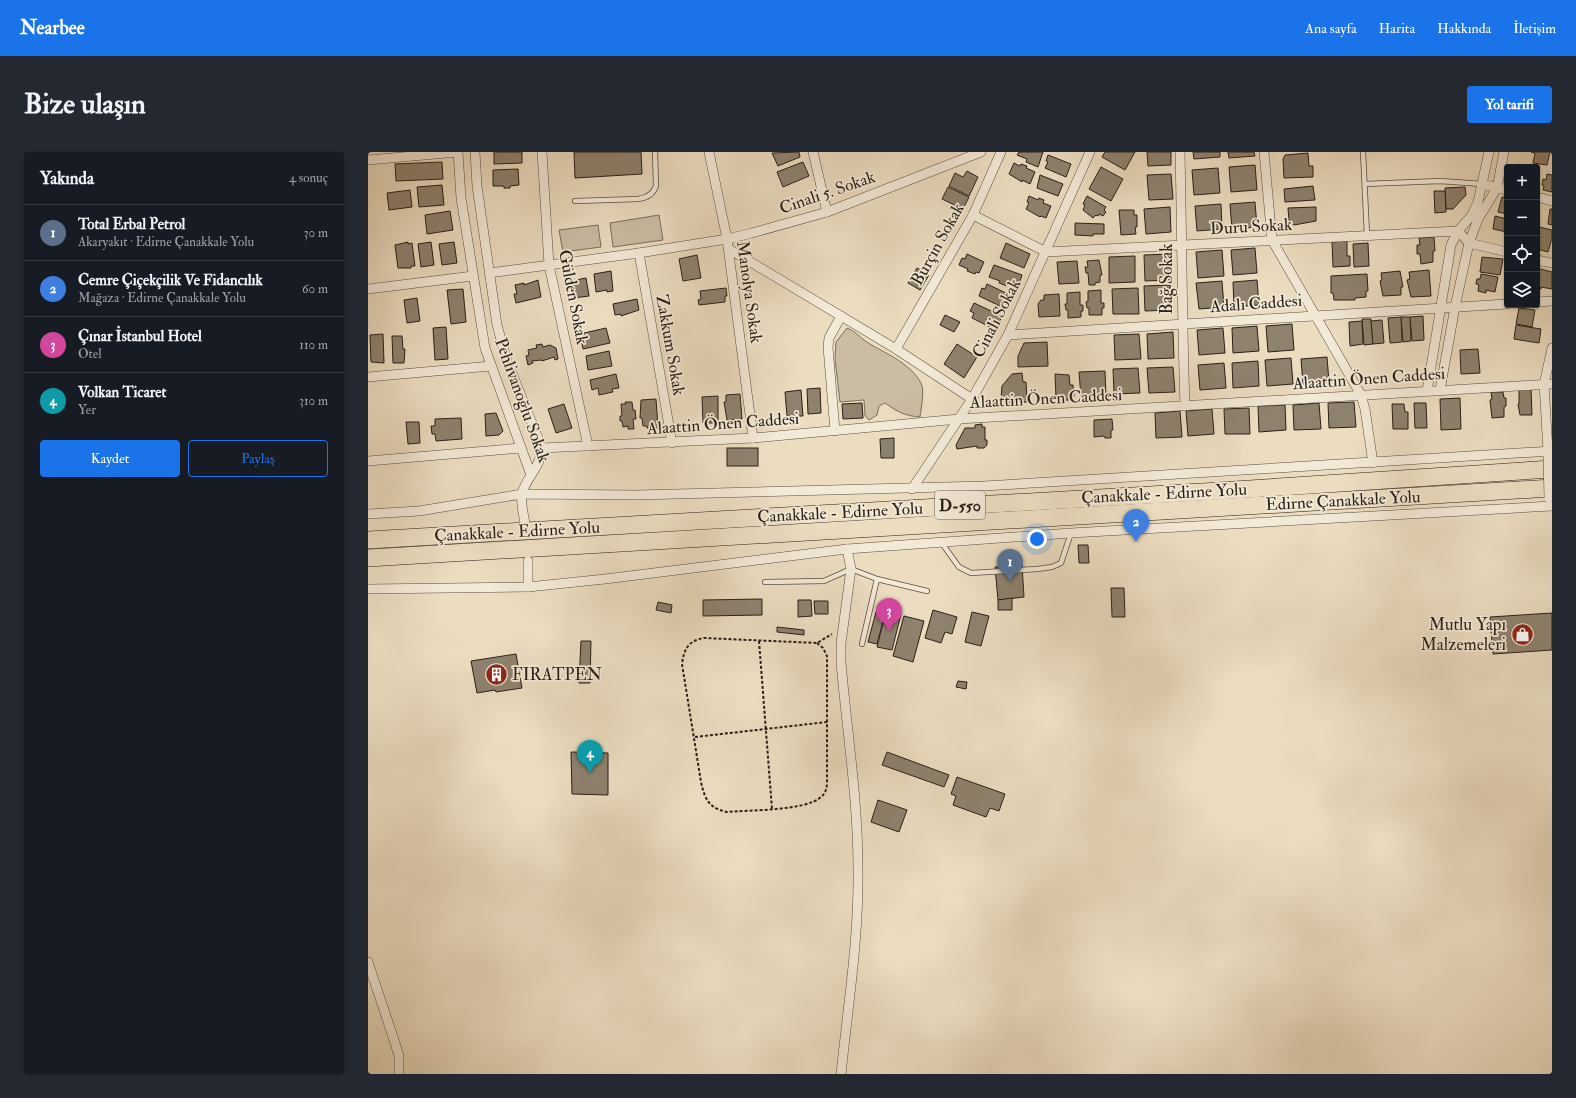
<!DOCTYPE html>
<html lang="tr">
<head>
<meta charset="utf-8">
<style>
  body { margin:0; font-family:"IM FELL Double Pica",serif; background:#242831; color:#f1f3f6 }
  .controls { position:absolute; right:12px; top:12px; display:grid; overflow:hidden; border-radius:4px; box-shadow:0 1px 3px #0004 }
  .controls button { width:36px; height:36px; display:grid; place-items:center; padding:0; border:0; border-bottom:1px solid #363941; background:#171b24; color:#f1f3f6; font:20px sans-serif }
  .you { position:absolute; left:669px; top:387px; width:14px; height:14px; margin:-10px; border:3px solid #fff; border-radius:50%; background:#1a73e8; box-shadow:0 0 0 6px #1a73e833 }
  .badge { display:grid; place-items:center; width:26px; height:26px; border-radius:50%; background:#1a73e8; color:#fff; font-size:13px; font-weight:700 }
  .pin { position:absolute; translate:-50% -33px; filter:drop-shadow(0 1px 2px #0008) }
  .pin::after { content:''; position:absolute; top:21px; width:14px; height:12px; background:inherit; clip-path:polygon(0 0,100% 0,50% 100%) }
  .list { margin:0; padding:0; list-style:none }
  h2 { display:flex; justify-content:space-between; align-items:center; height:52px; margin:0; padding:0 16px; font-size:17px }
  h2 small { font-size:13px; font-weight:400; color:#9ea1a6 }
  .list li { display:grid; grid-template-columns:26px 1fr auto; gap:12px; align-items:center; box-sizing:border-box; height:56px; padding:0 16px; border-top:1px solid #363941 }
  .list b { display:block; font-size:15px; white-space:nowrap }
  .list p { margin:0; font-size:13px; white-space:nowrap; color:#9ea1a6 }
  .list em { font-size:13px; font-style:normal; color:#9ea1a6 }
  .actions { display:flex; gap:8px; padding:12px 16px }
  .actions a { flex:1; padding:9px 0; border:1px solid #1a73e8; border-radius:4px; text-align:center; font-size:14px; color:#1a73e8 }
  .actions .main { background:#1a73e8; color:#fff }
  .icon { flex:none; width:22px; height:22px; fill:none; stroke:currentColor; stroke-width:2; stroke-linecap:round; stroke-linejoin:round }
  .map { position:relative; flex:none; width:1184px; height:922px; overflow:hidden; border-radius:4px }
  header { display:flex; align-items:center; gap:24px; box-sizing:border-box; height:56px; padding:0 20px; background:#1a73e8; color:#fff }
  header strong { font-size:19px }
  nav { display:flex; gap:22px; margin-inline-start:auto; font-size:14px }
  .intro { display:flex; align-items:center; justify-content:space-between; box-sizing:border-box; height:96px; padding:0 24px }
  h1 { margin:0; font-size:28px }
  .button { padding:10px 18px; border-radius:4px; background:#1a73e8; color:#fff; font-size:14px; font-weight:700 }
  main { display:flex; gap:24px; padding:0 24px }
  aside { flex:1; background:#171b24; border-radius:4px; box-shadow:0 1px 3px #0004 }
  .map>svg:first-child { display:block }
</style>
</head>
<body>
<header>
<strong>Nearbee</strong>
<nav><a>Ana sayfa</a><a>Harita</a><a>Hakkında</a><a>İletişim</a></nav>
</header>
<div class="intro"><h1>Bize ulaşın</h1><a class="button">Yol tarifi</a></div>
<main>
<aside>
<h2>Yakında<small>4 sonuç</small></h2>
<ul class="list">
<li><span class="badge" style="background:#5c6f8a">1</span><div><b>Total Erbal Petrol</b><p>Akaryakıt · Edirne Çanakkale Yolu</p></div><em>30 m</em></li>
<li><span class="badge" style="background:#3f7fe0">2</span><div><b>Cemre Çiçekçilik Ve Fidancılık</b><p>Mağaza · Edirne Çanakkale Yolu</p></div><em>60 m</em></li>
<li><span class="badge" style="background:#d1479c">3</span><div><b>Çınar İstanbul Hotel</b><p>Otel</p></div><em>110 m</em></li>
<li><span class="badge" style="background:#0f9aa8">4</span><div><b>Volkan Ticaret</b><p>Yer</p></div><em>310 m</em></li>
</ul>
<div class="actions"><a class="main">Kaydet</a><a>Paylaş</a></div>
</aside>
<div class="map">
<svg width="1184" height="922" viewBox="0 0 1184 922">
  <rect width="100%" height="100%" fill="#ecddc1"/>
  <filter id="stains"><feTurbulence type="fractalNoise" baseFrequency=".005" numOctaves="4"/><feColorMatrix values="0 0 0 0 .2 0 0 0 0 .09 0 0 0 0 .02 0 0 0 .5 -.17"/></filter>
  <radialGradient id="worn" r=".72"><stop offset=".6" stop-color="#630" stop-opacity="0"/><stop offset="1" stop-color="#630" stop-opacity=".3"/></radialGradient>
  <g fill="#cbbda4" stroke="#7a6e5d">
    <path d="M291 63 295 88 245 95 242 71Z"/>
    <path d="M230 73 233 95 195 100 191 78Z"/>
    <path d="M479 176C489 180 493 187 502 192 519 202 543 212 553 231 557 239 553 256 552 265 537 264 528 259 517 251L511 254 509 263 501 268 497 264 496 248 472 250 467 207 468 190Z"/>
  </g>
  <g fill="#8e826f" stroke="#291f16">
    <path d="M126 0H154V11L126 12Z"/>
    <path d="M206 0H273L274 22 207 26Z"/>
    <path d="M431 0 432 5 410 14 404 1Z"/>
    <path d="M651 0H675L670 15 658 10 659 7 649 3Z"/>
    <path d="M737 0H767L757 18 734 5Z"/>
    <path d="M779 0H803V13L780 14Z"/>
    <path d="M825 0H852V5L826 7Z"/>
    <path d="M860 0H886L887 4 861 6Z"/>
    <path d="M1163 0H1182L1179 13 1165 11 1167 1Z"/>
    <path d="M940 1 941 14H945V25L916 26 915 7 917 3Z"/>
    <path d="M680 3 703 12 698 25 677 16 680 10 678 9Z"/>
    <path d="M74 10 75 27 28 29 27 12Z"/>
    <path d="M435 10 441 24 415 35 409 20Z"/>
    <path d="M646 11 652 14 653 12 659 14 658 16 667 20 662 32 654 28V30L641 22Z"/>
    <path d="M887 13 889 38 863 40 861 15Z"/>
    <path d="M733 15 755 27 743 49 721 37Z"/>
    <path d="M850 16 852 41 826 43 824 18Z"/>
    <path d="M150 17 151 33 142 34V36H136V34H125V18Z"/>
    <path d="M599 19 610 25 601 44 581 34 587 21 595 25Z"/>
    <path d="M803 22 805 47 781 48 779 23Z"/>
    <path d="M1179 22 1184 23V40L1175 38 1176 34 1174 33 1175 27 1178 28Z"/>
    <path d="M672 23 695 32 690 44 669 36Z"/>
    <path d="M74 33 76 53 51 55 49 35Z"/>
    <path d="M945 34 947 48 917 50 916 37Z"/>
    <path d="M580 35 601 45 595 57 574 47Z"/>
    <path d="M1097 35 1098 43 1085 57H1078L1077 36Z"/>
    <path d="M42 38 44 55 21 58 19 41Z"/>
    <path d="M1066 39H1077L1078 60 1067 61Z"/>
    <path d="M661 44 670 48 671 46 676 48 675 51 683 54 678 66 673 64 672 65 658 57 661 51 659 50Z"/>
    <path d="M719 44 738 55 736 58 738 60 735 64 731 62 730 64 728 63 725 66 715 58 717 53 715 52Z"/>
    <path d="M1134 45 1139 46V62L1130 60Z"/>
    <path d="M887 50 889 75 864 77 862 52Z"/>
    <path d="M853 52 854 77 829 79 827 54Z"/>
    <path d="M802 55 803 80 778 82 776 57Z"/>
    <path d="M948 55V69L926 73 921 69 920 56Z"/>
    <path d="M1182 57H1184V73L1180 72Z"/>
    <path d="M751 58H766V63H769V75H767L768 82 753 83Z"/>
    <path d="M82 59 85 78 59 82 57 63Z"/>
    <path d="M1127 64 1139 67V80L1125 77Z"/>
    <path d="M707 71 736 72V82H725V84L707 83Z"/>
    <path d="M1171 75 1184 78V86L1180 100 1169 97V83Z"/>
    <path d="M1066 85 1067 99H1065V110L1053 112 1052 102H1049V93H1052L1051 86Z"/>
    <path d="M979 89V104H982V114L965 115 964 90Z"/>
    <path d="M40 90V92L44 91 47 114H43V116H30L27 93Z"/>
    <path d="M63 90 66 113 53 115 50 92Z"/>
    <path d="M86 90 89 111 74 113 71 92Z"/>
    <path d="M638 91 662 102 656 116 632 106Z"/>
    <path d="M1000 91 1001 114 986 115 985 92Z"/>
    <path d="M887 96 889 121 865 123 863 98Z"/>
    <path d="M854 98 856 124 830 126 828 100Z"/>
    <path d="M599 102 616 110 611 121 608 120 607 122 599 119 600 117 591 113 594 106 597 107Z"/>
    <path d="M802 102V128L777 129 776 103Z"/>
    <path d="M329 103 333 126 315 129 311 107Z"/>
    <path d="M767 104V130L741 131V105Z"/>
    <path d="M1114 105 1135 107 1132 123 1112 120Z"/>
    <path d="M731 108 734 123H732V130L727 131V133H721L720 121H718L717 115H720L719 109Z"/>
    <path d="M709 109 711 131 691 132 689 110Z"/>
    <path d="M626 113 654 123 650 135 640 132 639 134 631 131 632 129 621 125Z"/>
    <path d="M549 116 561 123 552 138 540 131Z"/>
    <path d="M1169 116 1184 120V137L1173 135V137L1169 136Z"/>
    <path d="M1061 118 1063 144 1043 145 1039 128 1042 127 1041 120Z"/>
    <path d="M243 119 245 139 239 140V138L228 140 226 122Z"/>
    <path d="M1032 119 1035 135H1033V143L1015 144 1012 129 1014 128 1013 121Z"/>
    <path d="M999 122 1000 139H998V145L987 146V148H966L965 141H963V124Z"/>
    <path d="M1113 122 1130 125 1127 140 1118 138V141L1110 139 1111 133 1108 132 1109 127H1112Z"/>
    <path d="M218 126 221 144 205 146 203 129Z"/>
    <path d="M170 128 173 145 148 151 146 142H149L147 133 156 131V133Z"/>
    <path d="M889 128 891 153 866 155 865 130Z"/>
    <path d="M854 129 856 155 831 157 828 131Z"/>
    <path d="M619 132 640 142 634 155 611 144 614 136 617 137Z"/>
    <path d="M802 133 803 158 777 159 776 134Z"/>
    <path d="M358 136 359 144H357V150L331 153 330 148 333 147 332 139Z"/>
    <path d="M770 136 771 162H745L744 137Z"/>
    <path d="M95 137 98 170 83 172 79 138Z"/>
    <path d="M733 138V151H736V156H734V163H721V156H719L718 150 720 149V139Z"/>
    <path d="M712 140V153H715V159H713V165L700 166V158H698L697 152H699V141Z"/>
    <path d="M691 142 692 164 671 165 670 152 673 148H676V143Z"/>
    <path d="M49 146 52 169 39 171 36 148Z"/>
    <path d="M269 147 271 158 253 164V162L247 163 245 152Z"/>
    <path d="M606 151 634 164 628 178 604 166 606 161 602 159Z"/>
    <path d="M1151 156 1167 158 1164 175 1148 172Z"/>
    <path d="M577 163 592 170 586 180 572 173Z"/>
    <path d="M1055 164 1056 188 1044 189 1042 165Z"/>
    <path d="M1033 165H1042L1043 189 1035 190Z"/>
    <path d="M1033 165 1034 190 1022 191 1020 166Z"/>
    <path d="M994 167H1003L1005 192 996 193Z"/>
    <path d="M1014 168 1016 191 1005 192 1003 169Z"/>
    <path d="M994 169 995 192 982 194 981 170Z"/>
    <path d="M924 172 926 198 900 200 898 174Z"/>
    <path d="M1148 173 1173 177 1171 191 1146 187Z"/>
    <path d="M889 174 891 199 865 201 864 176Z"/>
    <path d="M78 175 80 207 67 208 65 176Z"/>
    <path d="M238 176 242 191 215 197 212 182Z"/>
    <path d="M855 176 857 201 831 203 829 178Z"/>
    <path d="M805 180 806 206 780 207 779 182Z"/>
    <path d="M15 182 16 211 3 210 2 183Z"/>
    <path d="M771 182 773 207 747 208 746 183Z"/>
    <path d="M24 184H34L35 197H37L36 211H25Z"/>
    <path d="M679 190 680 214 650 215V204L656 191Z"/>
    <path d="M174 192 175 195 182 193 188 196 190 207 187 208 186 205 174 209 173 208 164 209 165 211 160 213 158 204 161 203 160 198 169 196 168 193Z"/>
    <path d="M589 192 609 205 596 226 576 212Z"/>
    <path d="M1110 197 1112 221 1093 222 1092 198Z"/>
    <path d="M241 199 244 214 220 218 218 204Z"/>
    <path d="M959 205 961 230 935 232 933 207Z"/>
    <path d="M923 206 925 232 899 234 897 208Z"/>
    <path d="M890 209 891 234 865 236 864 211Z"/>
    <path d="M856 211 858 236 832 238 830 213Z"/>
    <path d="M805 215 807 240 781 241 779 216Z"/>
    <path d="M770 216 772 241 746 242 745 217Z"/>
    <path d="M737 219 738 244 713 245 711 220Z"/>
    <path d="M654 221 655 230H658L659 250 638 251 633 246 634 234 644 222Z"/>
    <path d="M248 222 251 236 244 237 245 240 231 243 230 236 224 238 222 228Z"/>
    <path d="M687 222 701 223 702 233H705L706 244 704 245V248H694V246H688Z"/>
    <path d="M452 236 453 261 440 262 439 237Z"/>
    <path d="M1163 236 1164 263H1152L1150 252H1151V237Z"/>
    <path d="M433 238 435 264H419L417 240Z"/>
    <path d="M1123 240H1135L1136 246H1138V254L1136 255V265L1124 266 1122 248 1124 247Z"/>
    <path d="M372 242 374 267 359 268 356 250H358V243Z"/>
    <path d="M350 244V271H335L334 245Z"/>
    <path d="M1092 246 1093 277 1073 278 1072 247Z"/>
    <path d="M288 247 290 276H279V274H275L274 266H272L273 248Z"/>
    <path d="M257 250H264L265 258H267L268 267H265L266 277H260V274L255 275 254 269H252V264H254L253 252H258Z"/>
    <path d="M986 250 988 275 961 276 960 251Z"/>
    <path d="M494 251 495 266 475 267 474 252Z"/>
    <path d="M951 251 953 277 926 278 925 253Z"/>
    <path d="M1046 251H1058L1059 276H1047Z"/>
    <path d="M196 252 204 276 188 281 180 257Z"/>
    <path d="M1024 252H1036L1037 260H1040V277H1025Z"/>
    <path d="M917 253 918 278 891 280 890 254Z"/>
    <path d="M881 256 882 282H857L856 257Z"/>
    <path d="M844 257 846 282 820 284 818 259Z"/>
    <path d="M812 259 814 285 788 286 787 261Z"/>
    <path d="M128 261 135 279 131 283 118 284 117 262Z"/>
    <path d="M93 266 94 287 68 289 67 282H64L63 274H67V267Z"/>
    <path d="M744 267 745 278H743V286H737L736 284 726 285V268Z"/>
    <path d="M38 270H51L52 291 40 292Z"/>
    <path d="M614 272V275H617V288H619V293L616 296H609V294L589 297 588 293 597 276H607V273Z"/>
    <path d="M526 286V306H513L512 287Z"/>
    <rect x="359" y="296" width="31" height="18"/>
    <path d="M710 393H720L721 411H711Z"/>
    <path d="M654 413 656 445 630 448 627 415Z"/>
    <path d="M743 436H756L757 465H744Z"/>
    <path d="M644 446V458H630V448Z"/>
    <path d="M394 447V463L335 464V448Z"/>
    <path d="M430 448H443L444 464 430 465Z"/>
    <path d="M446 449H460V462H447Z"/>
    <path d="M290 450 304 453 303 461 288 458Z"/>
    <path d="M565 458 589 465 584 482 577 480 573 491 557 486Z"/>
    <path d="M518 459 533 462 524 498 509 495Z"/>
    <path d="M508 460 517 462 509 492 500 490Z"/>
    <path d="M604 460 621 464 613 494 597 490Z"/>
    <path d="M1184 461V498L1125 502 1122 465Z"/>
    <path d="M536 464 556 469 545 510 525 504Z"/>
    <path d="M409 475 436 478V483L409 480Z"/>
    <path d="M213 489H223L222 531H211Z"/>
    <path d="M148 502 154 536 128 540 127 538 109 541 103 509Z"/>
    <path d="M590 529 599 530 598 537 588 535Z"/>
    <path d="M203 600 240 601V643L204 642Z"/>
    <path d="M519 600 581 623 576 635 514 613Z"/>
    <path d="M589 625 637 642 631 659 622 656 618 665 585 653 588 644 583 642Z"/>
    <path d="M510 648 539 658 531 680 503 670Z"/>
  </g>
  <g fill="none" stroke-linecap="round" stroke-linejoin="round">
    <defs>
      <g id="lane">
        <path d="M995 0 999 83"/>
        <path d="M997 32 1072 29 1114 32"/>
        <path d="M207 49 270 47C278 46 285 43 288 34L287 0"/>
        <path d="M573 390 591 415 603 421 669 417 684 415 693 411 703 381"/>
        <path d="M397 430 456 429 483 417 509 427"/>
        <path d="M494 492 509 427 559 439"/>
      </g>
      <g id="street">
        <path d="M107 0 109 34 129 173 139 209 174 296C173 315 159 324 154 341 152 349 156 364 157 372"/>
        <path d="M174 0 181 113 220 294"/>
        <path d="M341 0 359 87 385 286"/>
        <path d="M445 0 459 60"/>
        <path d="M812 0C814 85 814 169 817 254"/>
        <path d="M896 0 904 88 993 243 997 257 1005 311"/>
        <path d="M0 8 90 0 93 46 117 196 163 323"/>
        <path d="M1114 32 1139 38"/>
        <path d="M1169 45 1184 49"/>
        <path d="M605 63 678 100 1090 79 1101 91 1139 100"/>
        <path d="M361 97 528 197 604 247"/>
        <path d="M271 101 304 291"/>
        <path d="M1169 108 1184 111"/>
        <path d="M121 121 271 101 359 87 384 81 459 60 613 0"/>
        <path d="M0 137 105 124"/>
        <path d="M1169 150 1184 149"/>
        <path d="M640 183 1139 152"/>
        <path d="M528 197 605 63 633 0"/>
        <path d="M0 225 123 214"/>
        <path d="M1072 238 1087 155 1101 91 1110 67 1129 36 1136 0"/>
        <path d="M1059 239 1083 93 1090 79 1104 63 1110 50 1121 0"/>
        <path d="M467 279 460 195 461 186 473 164"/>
        <path d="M174 296 385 286 591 267 1184 232"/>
        <path d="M1180 299 1176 232 1184 196"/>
        <path d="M0 309 153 296"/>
        <path d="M544 337 604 247 640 183 722 0"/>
        <path d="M0 362 51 359 154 342 268 343 616 334 1184 299"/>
        <path d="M160 435V409"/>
        <path d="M0 437 160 435 237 427 479 397 703 381 1184 354"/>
        <path d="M0 810 27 891 31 904V922"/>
        <path d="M473 922C480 853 491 786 490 717 490 648 479 579 473 511V491L483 417 479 397"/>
      </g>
      <g id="highway">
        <path d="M0 388 851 339 1184 317"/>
        <path d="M0 406 1184 336"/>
      </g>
    </defs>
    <use href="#lane" stroke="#5a4e41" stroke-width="6"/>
    <use href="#street" stroke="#5a4e41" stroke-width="10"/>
    <use href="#highway" stroke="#291f16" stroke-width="18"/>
    <g stroke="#291f16" stroke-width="2" stroke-dasharray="3 2" stroke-linecap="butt">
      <path d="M391 489 404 657"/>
      <path d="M449 491 455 496 459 504V629C459 636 458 641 453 645 438 659 380 658 359 660 341 656 337 648 333 630L314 512C316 497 320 489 336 486L449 491 464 482"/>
      <path d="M327 585 459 570"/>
    </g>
    <use href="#lane" stroke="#f3e9d7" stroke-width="4.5"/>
    <use href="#street" stroke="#f3e9d7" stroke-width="9"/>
    <use href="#highway" stroke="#ecddc1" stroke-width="17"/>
    <defs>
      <path id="street-bridge" d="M1180 305 1181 346"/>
    </defs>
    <use href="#street-bridge" stroke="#5a4e41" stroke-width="10" stroke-linecap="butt"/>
    <use href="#street-bridge" stroke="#f3e9d7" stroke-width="9"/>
  </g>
  <defs>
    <symbol id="shop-disc" viewBox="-11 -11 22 22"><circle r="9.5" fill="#8f2418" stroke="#f3e9d7"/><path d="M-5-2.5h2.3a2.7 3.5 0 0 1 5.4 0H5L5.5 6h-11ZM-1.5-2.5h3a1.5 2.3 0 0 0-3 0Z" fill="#fff"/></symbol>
    <symbol id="building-disc" viewBox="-11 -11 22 22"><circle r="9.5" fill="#8f2418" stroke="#f3e9d7"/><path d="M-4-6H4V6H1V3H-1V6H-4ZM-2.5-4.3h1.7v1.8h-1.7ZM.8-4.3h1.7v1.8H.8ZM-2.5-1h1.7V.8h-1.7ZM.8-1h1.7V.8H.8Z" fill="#fff"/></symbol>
  </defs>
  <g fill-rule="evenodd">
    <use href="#shop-disc" x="1142" y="470" width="25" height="25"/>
    <use href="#building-disc" x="116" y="510" width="25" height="25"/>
  </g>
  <g text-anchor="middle" stroke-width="3.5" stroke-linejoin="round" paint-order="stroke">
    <rect fill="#f3e9d7" stroke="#665c50" stroke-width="1" x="567" y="339" width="50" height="28" rx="3"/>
    <g font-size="16" font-weight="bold" fill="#291f16">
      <text x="592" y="359">D-550</text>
    </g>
    <g font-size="17" fill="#291f16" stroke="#f3e9d7">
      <text transform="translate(459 40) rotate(-19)" y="6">Cinali 5. Sokak</text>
      <text transform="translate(883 74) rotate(-3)" y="6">Duru Sokak</text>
      <text transform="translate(569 92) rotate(-61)" y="6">Burçin Sokak</text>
      <text transform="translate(798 127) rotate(-90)" y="6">Bağ Sokak</text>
      <text transform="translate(382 140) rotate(82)" y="6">Manolya Sokak</text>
      <text transform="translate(206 145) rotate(79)" y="6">Gülden Sokak</text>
      <text transform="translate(888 151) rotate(-4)" y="6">Adalı Caddesi</text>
      <text transform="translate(628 166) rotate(-63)" y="6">Cinali Sokak</text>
      <text transform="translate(303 193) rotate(80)" y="6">Zakkum Sokak</text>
      <text transform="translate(1001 226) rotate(-4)" y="6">Alaattin Önen Caddesi</text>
      <text transform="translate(678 246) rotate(-3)" y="6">Alaattin Önen Caddesi</text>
      <text transform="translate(155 248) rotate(70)" y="6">Pehlivanoğlu Sokak</text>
      <text transform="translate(355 271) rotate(-4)" y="6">Alaattin Önen Caddesi</text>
      <text transform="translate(796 341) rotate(-3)" y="6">Çanakkale - Edirne Yolu</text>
      <text transform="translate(975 348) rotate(-3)" y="6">Edirne Çanakkale Yolu</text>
      <text transform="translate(472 360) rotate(-3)" y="6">Çanakkale - Edirne Yolu</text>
      <text transform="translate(149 379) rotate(-3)" y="6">Çanakkale - Edirne Yolu</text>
    </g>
    <g font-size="17" fill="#291f16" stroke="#f3e9d7" text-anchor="end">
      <text x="1138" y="478">Mutlu Yapı<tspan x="1138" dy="20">Malzemeleri</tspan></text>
      <text x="144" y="528" text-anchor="start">FIRATPEN</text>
    </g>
  </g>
  <rect width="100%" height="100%" filter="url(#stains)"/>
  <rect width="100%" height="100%" fill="url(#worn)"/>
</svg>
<div class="controls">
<button>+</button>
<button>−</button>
<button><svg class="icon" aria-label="locate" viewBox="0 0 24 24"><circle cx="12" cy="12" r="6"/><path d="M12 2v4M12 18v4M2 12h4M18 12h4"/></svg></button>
<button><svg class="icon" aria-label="layers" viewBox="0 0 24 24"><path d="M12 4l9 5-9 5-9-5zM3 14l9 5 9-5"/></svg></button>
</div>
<div class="you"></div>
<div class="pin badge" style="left:642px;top:430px;background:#5c6f8a">1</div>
<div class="pin badge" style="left:768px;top:390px;background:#3f7fe0">2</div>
<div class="pin badge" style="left:521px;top:479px;background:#d1479c">3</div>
<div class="pin badge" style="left:222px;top:621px;background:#0f9aa8">4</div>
</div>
</main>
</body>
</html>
